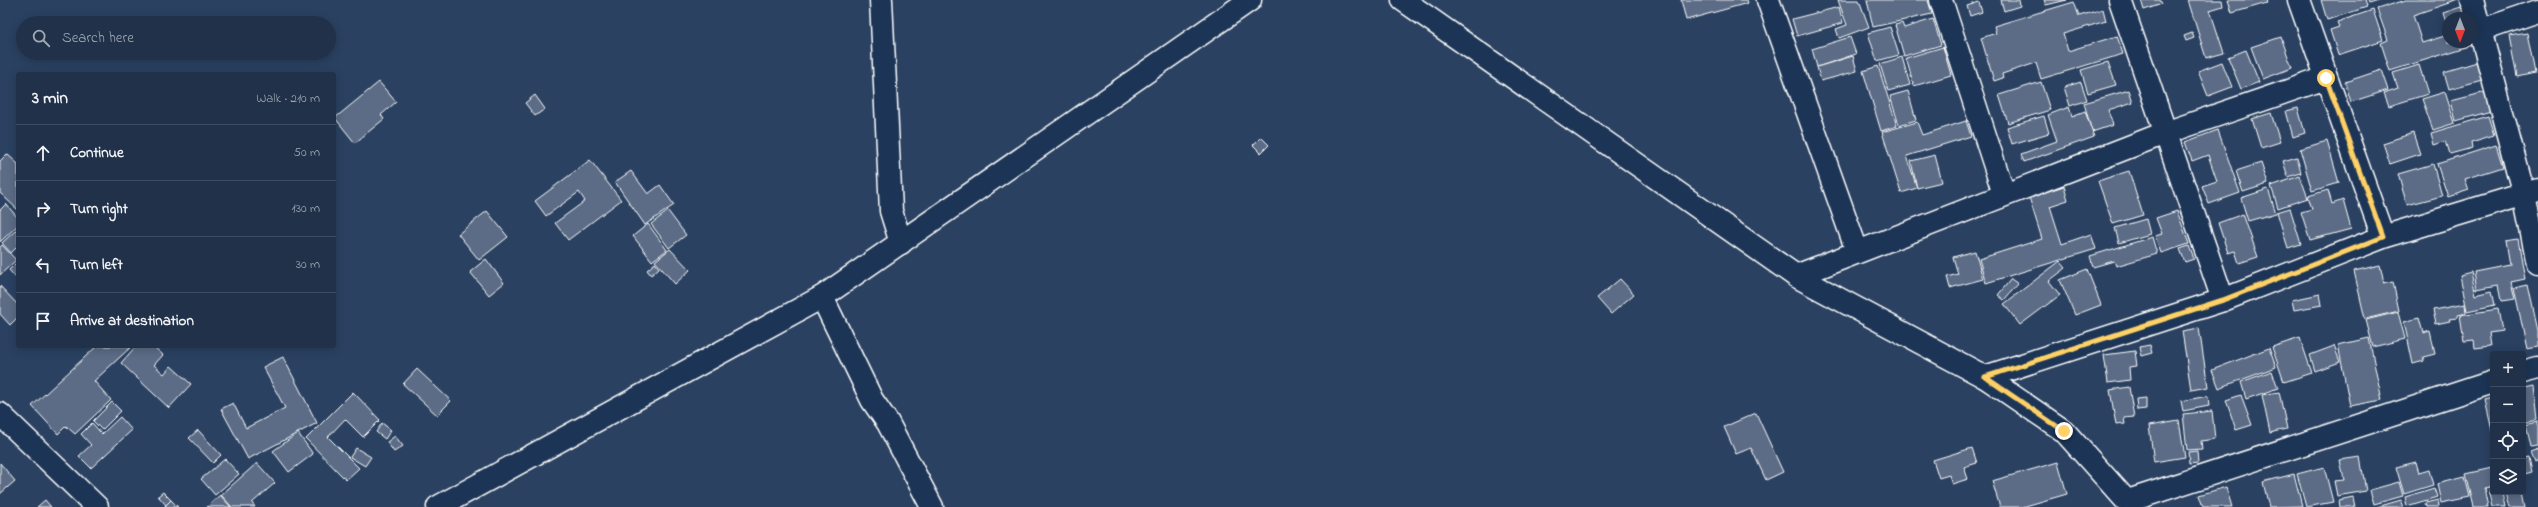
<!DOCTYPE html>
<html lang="en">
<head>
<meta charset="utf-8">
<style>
  body { margin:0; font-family:"Indie Flower",sans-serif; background:#2d3d53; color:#f1f3f6 }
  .controls { position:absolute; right:12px; bottom:12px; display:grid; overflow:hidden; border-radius:4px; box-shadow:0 2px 10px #0003 }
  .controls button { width:36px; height:36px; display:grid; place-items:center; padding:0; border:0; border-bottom:1px solid #3d4c61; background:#203149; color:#f1f3f6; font:20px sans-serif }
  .compass { position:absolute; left:2442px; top:12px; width:36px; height:36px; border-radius:50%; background:#203149; box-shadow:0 2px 10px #0003; rotate:180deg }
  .stop { position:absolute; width:12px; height:12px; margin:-9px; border:3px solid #ffd166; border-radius:50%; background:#fff }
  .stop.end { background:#ffd166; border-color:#fff; box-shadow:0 1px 4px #0008 }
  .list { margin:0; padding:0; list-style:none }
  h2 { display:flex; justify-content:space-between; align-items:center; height:52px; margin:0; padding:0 16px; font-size:17px }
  h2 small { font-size:13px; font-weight:400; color:#a2a9b4 }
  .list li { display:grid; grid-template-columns:26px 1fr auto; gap:12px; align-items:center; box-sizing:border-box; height:56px; padding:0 16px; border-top:1px solid #3d4c61 }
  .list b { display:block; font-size:15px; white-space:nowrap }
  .list em { font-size:13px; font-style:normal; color:#a2a9b4 }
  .icon { flex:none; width:22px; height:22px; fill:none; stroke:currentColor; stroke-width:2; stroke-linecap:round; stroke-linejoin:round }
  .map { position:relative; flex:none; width:2538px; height:507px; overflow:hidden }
  .search { position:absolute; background:#203149; box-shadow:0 2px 10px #0003; left:16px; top:16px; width:320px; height:44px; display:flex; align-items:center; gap:10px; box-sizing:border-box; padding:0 14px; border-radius:22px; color:#a2a9b4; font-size:15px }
  .panel { position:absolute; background:#203149; box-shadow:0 2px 10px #0003; left:16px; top:72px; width:320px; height:276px; border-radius:4px }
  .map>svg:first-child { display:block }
</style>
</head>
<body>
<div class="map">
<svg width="2538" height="507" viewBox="0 0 2538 507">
  <rect width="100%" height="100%" fill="#2a4161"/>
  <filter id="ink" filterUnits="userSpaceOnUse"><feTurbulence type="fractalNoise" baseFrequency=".025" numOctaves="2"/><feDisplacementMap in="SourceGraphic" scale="8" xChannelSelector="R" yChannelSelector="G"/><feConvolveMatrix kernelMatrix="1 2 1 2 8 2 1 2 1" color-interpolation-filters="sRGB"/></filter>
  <g filter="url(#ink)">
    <g fill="#5b6c86" stroke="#fff">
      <path d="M1681 0H1747L1748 3 1686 20Z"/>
      <path d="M1838 0H1859L1869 27 1839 38 1836 29 1847 25Z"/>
      <path d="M1867 0H1928L1932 14 1873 27Z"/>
      <path d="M2001 0H2019L2020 6 2004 11Z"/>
      <path d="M2044 0H2067L2046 5Z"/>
      <path d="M2141 0H2160L2162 4 2144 10Z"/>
      <path d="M2188 0H2222L2223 6 2210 10 2224 53 2206 58Z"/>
      <path d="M2228 0H2266L2267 3 2232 13Z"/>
      <path d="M2321 0H2365L2367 7 2327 20Z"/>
      <path d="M2368 0H2382L2369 4Z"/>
      <path d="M2406 0H2458L2413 15 2422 43 2448 35V42H2472L2473 45 2390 71 2381 43 2388 40 2377 9Z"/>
      <path d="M1979 2 1982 12 1970 16 1967 6Z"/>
      <path d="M2074 2 2079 16 2103 9 2106 21 2063 34 2068 51 2117 36 2123 54 2041 79 2036 63 2002 74 2003 78 1994 81 1981 38 1996 33 1994 26Z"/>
      <path d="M1839 7 1843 23 1797 36 1792 19Z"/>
      <path d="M2461 7 2465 18H2448V29L2443 13Z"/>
      <path d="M2373 10 2383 40 2338 55 2330 30 2339 27 2337 22Z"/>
      <path d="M1933 19 1941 45 1904 56 1895 25 1902 23 1904 28Z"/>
      <path d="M1890 27 1899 55 1877 61 1868 33Z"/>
      <path d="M2192 33 2194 38 2186 41 2184 36Z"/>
      <path d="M2527 33 2535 73 2517 77 2509 36Z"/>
      <path d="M1850 37 1856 54 1817 67 1812 49Z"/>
      <path d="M2281 37 2292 68 2263 79 2251 47Z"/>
      <path d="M1943 47 1951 75 1914 86 1906 58Z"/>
      <path d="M2246 50 2259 82 2241 89 2228 57Z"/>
      <path d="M1853 56 1857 71 1821 81 1817 67Z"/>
      <path d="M1902 57 1910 85 1888 91 1880 64Z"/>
      <path d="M2108 62 2116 85 2088 93 2081 70Z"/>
      <path d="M2222 62 2232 87 2208 96 2198 71Z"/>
      <path d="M2477 62 2482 80 2449 89 2444 72Z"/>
      <path d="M2419 65 2428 94 2389 106 2384 93 2398 88 2393 73Z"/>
      <path d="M1878 66 1897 126 1881 131 1863 71Z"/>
      <path d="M2381 70 2388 90 2351 102 2345 82Z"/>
      <path d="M379 82 396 102 381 115 384 119 355 143 335 118Z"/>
      <path d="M2041 82 2050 110 2008 123 1999 95Z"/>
      <path d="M2081 82 2087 100 2070 106 2064 87Z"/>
      <path d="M2129 90 2133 102 2108 110 2113 125 2092 132 2084 103Z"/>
      <path d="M1908 91 1916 120 1899 125 1890 96Z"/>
      <path d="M2445 92 2455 123 2433 130 2422 99Z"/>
      <path d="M2486 92 2491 111 2456 121 2451 101Z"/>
      <path d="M535 95 545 109 535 116 525 103Z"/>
      <path d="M2069 107 2072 116 2085 111 2094 137 2024 162 2021 154 2057 141 2048 115Z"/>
      <path d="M2298 108 2305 133 2293 137 2286 111Z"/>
      <path d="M2271 113 2280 142 2261 148 2252 119Z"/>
      <path d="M2044 116 2049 133 2012 144 2007 127Z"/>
      <path d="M2488 116 2494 135 2471 142 2472 148 2450 154 2446 141 2434 145 2431 133Z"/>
      <path d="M1966 121 1971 136 1907 156 1917 188 1901 193 1882 132 1917 122 1922 135Z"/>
      <path d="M2218 130 2240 193 2209 204 2202 186 2217 181 2208 155 2192 161 2185 142Z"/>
      <path d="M2413 133 2420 154 2390 164 2383 143Z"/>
      <path d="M1261 137 1269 145 1261 153 1253 145Z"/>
      <path d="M2327 141 2339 183 2312 191 2300 149Z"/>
      <path d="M2496 145 2503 167 2465 179 2469 190 2448 197 2437 164Z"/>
      <path d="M7 154 18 164V210L0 193V161Z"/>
      <path d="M1935 155 1942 182 1917 188 1911 161Z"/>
      <path d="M2297 157 2301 173 2288 177 2283 161Z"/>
      <path d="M590 160 621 200 568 240 555 223 585 201 579 192 546 216 535 201Z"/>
      <path d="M2261 163 2268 184 2243 192 2236 171Z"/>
      <path d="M2433 164 2442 196 2407 205 2398 174Z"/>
      <path d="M631 171 648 194 660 185 674 205 645 225 615 182Z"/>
      <path d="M2129 171 2143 215 2113 224 2098 181Z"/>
      <path d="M2300 176 2308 198 2278 208 2271 186Z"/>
      <path d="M2064 186 2068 200 2050 206 2062 244 2091 234 2096 249 1986 283 1979 259 2042 239 2029 197Z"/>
      <path d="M2268 189 2276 213 2248 221 2241 198Z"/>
      <path d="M2328 190 2332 204 2343 200 2351 229 2310 240 2301 212 2312 209 2308 196Z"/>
      <path d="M6 204 18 218V225L0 242V210Z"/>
      <path d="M2290 208 2301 244 2288 248 2277 212Z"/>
      <path d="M487 211 508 237 479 260 458 234Z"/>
      <path d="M668 211 686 235 669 248 651 224Z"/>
      <path d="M2177 211 2189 244 2161 253 2155 236 2162 234 2156 218Z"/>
      <path d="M2243 214 2258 257 2239 263 2235 251 2228 253 2218 223Z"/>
      <path d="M2146 219 2150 234 2119 243 2115 228Z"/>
      <path d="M648 224 667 250 652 261 633 236Z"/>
      <path d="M18 228V246L11 253 2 243Z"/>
      <path d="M2152 237 2157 254 2116 266 2114 261 2093 267 2090 256Z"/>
      <path d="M2518 239 2525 279 2511 282 2515 299 2501 301 2498 285 2477 289 2474 272 2510 265 2506 241Z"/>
      <path d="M2 245 16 260 0 275V247Z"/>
      <path d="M2189 246 2194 259 2185 262 2180 249Z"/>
      <path d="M670 249 690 270 675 284 655 261Z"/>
      <path d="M1975 251 1983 279 1950 288 1947 277 1958 274 1953 257Z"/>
      <path d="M486 259 504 283 489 295 470 272Z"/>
      <path d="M2060 261 2066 268 2049 281 2060 295 2020 325 2004 304Z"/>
      <path d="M17 262 18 263V280L9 270Z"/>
      <path d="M655 263 659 268 651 275 647 270Z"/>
      <path d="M2380 265 2384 284 2393 282 2399 311 2365 319 2354 271Z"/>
      <path d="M2087 269 2101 305 2075 315 2060 280Z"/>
      <path d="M2471 272 2476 295 2492 291 2495 305 2467 311 2460 275Z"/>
      <path d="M1620 279 1634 294 1611 314 1597 298Z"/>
      <path d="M2011 279 2018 284 2004 300 1998 295Z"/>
      <path d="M2528 285 2538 331V346L2527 348 2514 288Z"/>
      <path d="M0 286 18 305V317L10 325 0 314Z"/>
      <path d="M2320 294 2322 305 2294 310 2292 300Z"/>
      <path d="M2465 304 2466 313 2457 315V318L2449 319 2450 321 2436 324 2433 310Z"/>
      <path d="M2498 309 2502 331 2489 333 2491 346 2475 348 2474 340 2464 341 2460 315Z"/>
      <path d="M2398 312 2405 339 2373 347 2366 320Z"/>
      <path d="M2419 318 2423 333 2430 331 2435 354 2423 357 2424 361 2413 364 2404 322Z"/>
      <path d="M2199 328 2208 387 2191 390 2182 331Z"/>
      <path d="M2300 338 2312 373 2284 382 2272 347Z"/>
      <path d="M2369 338 2382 400 2350 406 2338 345Z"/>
      <path d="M2150 345 2152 353 2141 356 2139 347Z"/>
      <path d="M97 346H132L94 381 111 400 75 434 66 426 58 434 32 406Z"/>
      <path d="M136 346H153L163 355 154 365 164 374 171 366 191 384 169 408 121 363Z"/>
      <path d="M2334 346 2340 362 2315 371 2310 355Z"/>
      <path d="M2269 348 2276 367 2219 388 2212 370Z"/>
      <path d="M2135 351 2137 366 2129 367 2130 380 2108 383 2104 355Z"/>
      <path d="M283 357 317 423 248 459 221 409 233 403 246 428 285 408 263 367Z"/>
      <path d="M417 369 451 401 437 415 403 384Z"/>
      <path d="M2272 371 2278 388 2246 399 2241 382Z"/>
      <path d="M2129 387 2134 417 2124 418 2125 424 2116 425 2110 390Z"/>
      <path d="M2534 387 2538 419 2523 422V389Z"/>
      <path d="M353 392 380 420 363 437 345 419 328 437 359 468 346 480 306 439Z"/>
      <path d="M2279 392 2287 429 2270 433 2262 395Z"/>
      <path d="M2241 395 2252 425 2236 430 2226 400Z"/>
      <path d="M2208 396 2209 406 2183 411 2181 401Z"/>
      <path d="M2146 398V409L2137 410 2136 399Z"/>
      <path d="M2493 398V435L2485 400Z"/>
      <path d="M112 402 121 411 102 430 93 421Z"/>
      <path d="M2212 411 2215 439 2201 441 2202 449 2187 450 2183 414Z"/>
      <path d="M1756 413 1783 472 1766 480 1751 448 1736 454 1724 427Z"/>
      <path d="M120 417 132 430 91 468 79 456 91 445 81 434 92 423 102 434Z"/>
      <path d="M2179 421 2185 457 2154 462 2149 426Z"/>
      <path d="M2538 421V446L2530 447 2525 424Z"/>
      <path d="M382 423 391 430 385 439 376 432Z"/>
      <path d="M198 430 221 455 213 463 189 438Z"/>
      <path d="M298 433 313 454 289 472 273 451Z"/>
      <path d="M395 436 403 446 394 452 387 442Z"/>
      <path d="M356 448 371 457 365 466 350 457Z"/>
      <path d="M1972 448 1977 463 1964 467 1968 479 1952 484 1949 475 1939 478 1933 460Z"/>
      <path d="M2538 449V460L2534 462 2530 452Z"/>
      <path d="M2197 451 2198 463 2189 464 2188 452Z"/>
      <path d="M2360 457 2366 491 2337 496 2334 481 2344 480 2340 460Z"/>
      <path d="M2528 458 2531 472 2523 474V459Z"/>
      <path d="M225 459 239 474 215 495 201 479Z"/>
      <path d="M2058 462 2067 494 2022 507H2000L1992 481Z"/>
      <path d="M2416 462 2419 473 2429 470 2433 485 2404 494 2396 467Z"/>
      <path d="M0 463 15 481 0 494Z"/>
      <path d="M257 463 275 483 252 503 255 507H232L221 495Z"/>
      <path d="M2324 467 2333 502 2306 507 2297 474Z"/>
      <path d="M2493 468V486L2484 488 2488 507H2474L2466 474Z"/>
      <path d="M2294 474 2302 506 2269 507 2263 482Z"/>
      <path d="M2465 477 2470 497 2441 503 2437 484Z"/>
      <path d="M2399 482 2403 496 2374 504 2370 490Z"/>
      <path d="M2226 487 2232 507H2203L2199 495Z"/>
      <path d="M2434 488 2437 497 2407 506 2405 497Z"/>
      <path d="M2493 488V492H2503L2506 507H2492L2488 490Z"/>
      <path d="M163 492 171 500 166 505 158 496Z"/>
      <path d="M2506 492H2522L2525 507H2510Z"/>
      <path d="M220 495 231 507H207Z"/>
      <path d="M2353 497 2355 507H2340L2339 500Z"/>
      <path d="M45 500 51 507H37Z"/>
      <path d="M171 500 178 507H164Z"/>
      <path d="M2401 500 2404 507H2377Z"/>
      <path d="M2438 500 2439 507H2426L2425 503Z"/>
    </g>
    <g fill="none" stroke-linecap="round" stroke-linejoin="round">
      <defs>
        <g id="street">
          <path d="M881 0 891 211 901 243"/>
          <path d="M1403 0 1796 276 1985 377 2064 431 2132 507"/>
          <path d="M1768 0 1857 251"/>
          <path d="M1941 0 2004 194"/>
          <path d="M2120 0 2223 300"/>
          <path d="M2299 0 2383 237"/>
          <path d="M2472 0 2524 195 2538 263"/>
          <path d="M2482 30 2538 11"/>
          <path d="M1796 276 2165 133 2326 78"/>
          <path d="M822 297 872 400 888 423 932 507"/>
          <path d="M2523 372 2538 368"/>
          <path d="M1985 377 2223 300 2383 237 2538 190"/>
          <path d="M0 414 97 507"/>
          <path d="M2128 501 2493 382"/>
          <path d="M438 507 822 297 1250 0"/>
        </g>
      </defs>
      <use href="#street" stroke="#fff" stroke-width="25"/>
      <use href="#street" stroke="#1d3557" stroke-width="22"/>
    </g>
  </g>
  <g fill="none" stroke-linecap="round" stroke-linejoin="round" filter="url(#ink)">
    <path stroke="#ffd166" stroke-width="5" d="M2064 431 1985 377 2223 300 2383 237 2326 78"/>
  </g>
</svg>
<div class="controls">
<button>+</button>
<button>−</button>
<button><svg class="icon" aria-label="locate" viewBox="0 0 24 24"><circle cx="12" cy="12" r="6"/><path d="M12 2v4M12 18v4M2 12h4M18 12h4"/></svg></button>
<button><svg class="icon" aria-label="layers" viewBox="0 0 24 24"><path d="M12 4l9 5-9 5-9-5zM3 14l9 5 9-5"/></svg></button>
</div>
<svg class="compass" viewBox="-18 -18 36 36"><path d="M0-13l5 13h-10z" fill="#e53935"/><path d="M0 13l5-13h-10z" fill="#a2a9b4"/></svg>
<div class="stop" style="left:2326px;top:78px"></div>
<div class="stop end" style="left:2064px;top:431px"></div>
<div class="search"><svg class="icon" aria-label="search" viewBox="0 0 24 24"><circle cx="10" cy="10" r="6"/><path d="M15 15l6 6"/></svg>Search here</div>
<section class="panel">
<h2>3 min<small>Walk · 210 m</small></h2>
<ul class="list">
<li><svg class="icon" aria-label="ahead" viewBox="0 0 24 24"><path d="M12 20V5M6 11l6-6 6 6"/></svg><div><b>Continue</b></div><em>50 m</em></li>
<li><svg class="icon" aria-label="right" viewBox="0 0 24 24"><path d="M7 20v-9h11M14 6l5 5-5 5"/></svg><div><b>Turn right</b></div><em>130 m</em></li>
<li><svg class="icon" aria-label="left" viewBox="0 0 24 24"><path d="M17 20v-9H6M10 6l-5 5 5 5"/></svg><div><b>Turn left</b></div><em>30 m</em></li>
<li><svg class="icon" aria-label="arrive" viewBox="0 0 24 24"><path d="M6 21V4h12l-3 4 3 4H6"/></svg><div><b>Arrive at destination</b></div></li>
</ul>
</section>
</div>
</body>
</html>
